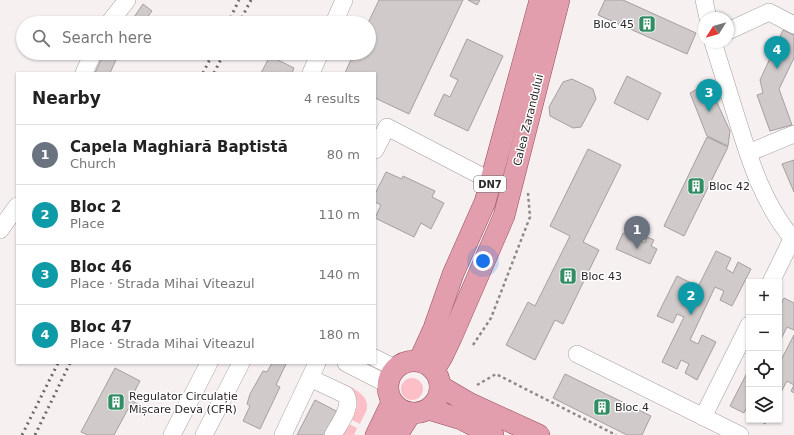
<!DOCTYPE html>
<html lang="en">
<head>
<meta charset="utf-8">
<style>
  body { margin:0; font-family:"DejaVu Sans",sans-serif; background:#f6f6f6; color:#222 }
  .controls { position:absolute; right:12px; bottom:12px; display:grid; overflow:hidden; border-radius:0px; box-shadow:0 1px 3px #0004 }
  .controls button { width:36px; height:36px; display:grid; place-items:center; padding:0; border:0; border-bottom:1px solid #e0e0e0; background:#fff; color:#222; font:20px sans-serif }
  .compass { position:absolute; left:698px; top:12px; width:36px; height:36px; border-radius:50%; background:#fff; box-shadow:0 1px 3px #0004; rotate:233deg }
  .you { position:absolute; left:483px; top:261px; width:14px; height:14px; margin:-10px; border:3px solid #fff; border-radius:50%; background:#1a73e8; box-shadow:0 0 0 6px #1a73e833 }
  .badge { display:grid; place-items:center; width:26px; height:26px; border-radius:50%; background:#338d63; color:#fff; font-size:13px; font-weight:700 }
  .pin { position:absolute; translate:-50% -33px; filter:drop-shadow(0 1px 2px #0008) }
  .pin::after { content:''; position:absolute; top:21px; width:14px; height:12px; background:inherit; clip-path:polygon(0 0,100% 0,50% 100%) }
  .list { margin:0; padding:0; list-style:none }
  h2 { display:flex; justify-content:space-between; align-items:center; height:52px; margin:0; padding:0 16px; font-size:17px }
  h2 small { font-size:13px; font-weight:400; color:#767676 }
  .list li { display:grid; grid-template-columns:26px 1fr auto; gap:12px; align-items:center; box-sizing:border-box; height:60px; padding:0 16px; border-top:1px solid #e0e0e0 }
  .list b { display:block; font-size:15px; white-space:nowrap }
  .list p { margin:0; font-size:13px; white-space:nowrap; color:#767676 }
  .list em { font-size:13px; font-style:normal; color:#767676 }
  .icon { flex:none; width:22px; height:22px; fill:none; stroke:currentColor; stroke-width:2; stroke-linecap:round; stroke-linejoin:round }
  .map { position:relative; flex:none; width:794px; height:435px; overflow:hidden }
  .search { position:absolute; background:#fff; box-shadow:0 1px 3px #0004; left:16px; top:16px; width:360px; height:44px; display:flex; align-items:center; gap:10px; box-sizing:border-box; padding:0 14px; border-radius:22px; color:#767676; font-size:15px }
  .panel { position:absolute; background:#fff; box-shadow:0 1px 3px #0004; left:16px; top:72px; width:360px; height:292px; border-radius:0px }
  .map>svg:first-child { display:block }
</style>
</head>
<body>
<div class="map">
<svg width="794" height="435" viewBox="0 0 794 435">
  <rect width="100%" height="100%" fill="#f7f0f1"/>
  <g fill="#fcbfc7">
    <circle cx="412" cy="389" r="11"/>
    <path d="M344 384C353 388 369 395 367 408 366 413 362 419 360 424L352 420C360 401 361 398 342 386Z"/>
    <path d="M349 424 357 428 354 435H338Z"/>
  </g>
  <g fill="#d1cacb" stroke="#a69fa0">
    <path d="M379 0H463L409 114 375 98V73H345L354 53H369L368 23Z"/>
    <path d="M468 0H480L477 5Z"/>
    <path d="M605 0H623L696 33 687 54 598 15Z"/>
    <path d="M143 4 152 11 143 23H130Z"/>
    <path d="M783 30 794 35V58L779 89 792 125 770 131 757 95 763 93 760 80Z"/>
    <path d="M467 39 503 56 468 131 434 115 444 94 450 97 458 80 450 76Z"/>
    <path d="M104 53H119L110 73H95Z"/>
    <path d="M270 56 294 68 292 73H261Z"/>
    <path d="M627 76 661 93 648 120 614 103Z"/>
    <path d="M572 79 593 89 596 99 581 127 573 128 550 116 549 107 563 82Z"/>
    <path d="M708 83 730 131 728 146 707 136 690 93Z"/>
    <path d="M707 137 728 147 684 236 664 226Z"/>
    <path d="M588 149 621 165 583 242 599 250 563 324 555 320 535 360 506 345 528 302 535 306 570 236 550 226Z"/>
    <path d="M794 160V192L782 164Z"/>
    <path d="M386 172 402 179 403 176 435 191 432 197 444 203 431 229 421 223 414 237 375 218 381 205 375 202V194Z"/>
    <path d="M623 233 645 243 647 237 654 240 651 246 657 249 650 264 616 249Z"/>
    <path d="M716 251 731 258 726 269 733 273 738 262 751 269 732 306 720 300 724 291 715 287 690 340 698 344 702 335 716 342 697 380 685 373 689 364 681 360 677 369 662 362 684 317 677 314 673 323 657 316 677 276 691 283 687 291 694 295Z"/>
    <path d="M784 298 794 303V330L787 327 780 341 779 340V308Z"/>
    <path d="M794 335V393L791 391 794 385 787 381 779 396V364Z"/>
    <path d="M272 363H283L286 364 276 385 280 387 260 429 243 421 250 406 247 404 250 394 263 371 267 372Z"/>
    <path d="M115 368 140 381 130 400 140 405 136 412 128 409 114 435H88L81 432Z"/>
    <path d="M749 369V403L744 413 730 406Z"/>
    <path d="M565 374 651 416 642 435H627L553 398Z"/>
    <path d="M315 400 340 413 329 435H297Z"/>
    <path d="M758 420H767L765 424Z"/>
  </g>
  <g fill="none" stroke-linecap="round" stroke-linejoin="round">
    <defs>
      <g id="minor">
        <path d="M704 0 708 18"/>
        <path d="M109 23 127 0"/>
        <path d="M334 23 344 0"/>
        <path d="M728 31 769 12 794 25"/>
        <path d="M713 42C721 68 729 93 737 119 750 161 764 206 794 240"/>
        <path d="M84 73 93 53"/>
        <path d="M311 73 320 53"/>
        <path d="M375 150 387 127 491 181"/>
        <path d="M748 153 794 134"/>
        <path d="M0 230 17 206"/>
        <path d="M771 282 792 239"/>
        <path d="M577 354 740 435"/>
        <path d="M375 358 395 368"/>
        <path d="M346 363 387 384"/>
        <path d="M310 378 346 395C353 407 339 424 333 435"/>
        <path d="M703 417 749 325"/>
        <path d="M172 435 209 363"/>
        <path d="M204 435 241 363"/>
        <path d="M283 435 317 363"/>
      </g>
      <g id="major">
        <circle cx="414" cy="387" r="26"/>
        <path d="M419 361 434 328 453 274 485 202 540 0"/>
        <path d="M434 370 442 357 452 336 504 216 559 0"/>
        <path d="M440 386 469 403 539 435"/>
        <path d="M428 409 461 419 493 435"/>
        <path d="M376 435 392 402"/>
        <path d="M397 435 411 413"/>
      </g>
    </defs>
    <use href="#minor" stroke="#a49d9e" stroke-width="18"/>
    <use href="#major" stroke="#964b59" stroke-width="22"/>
    <g stroke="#8e8989" stroke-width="2.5" stroke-dasharray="3 3" stroke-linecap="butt">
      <path d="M473 345 491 318 530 217 528 193"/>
      <path d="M477 385 496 374 616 435"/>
    </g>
    <use href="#minor" stroke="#fff" stroke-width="17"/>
    <use href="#major" stroke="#e29eac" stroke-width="21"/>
    <g stroke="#6c6868" stroke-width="3" stroke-dasharray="2 4" stroke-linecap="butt">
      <path d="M228 23 239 0"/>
      <path d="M239 23 251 0"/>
      <path d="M203 73 213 53"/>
      <path d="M214 73 224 53"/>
      <path d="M22 435 58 363"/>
      <path d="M35 435 70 363"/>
    </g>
  </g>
  <defs>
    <symbol id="building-square" viewBox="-11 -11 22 22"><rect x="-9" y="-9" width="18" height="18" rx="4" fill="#338d63" stroke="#fff"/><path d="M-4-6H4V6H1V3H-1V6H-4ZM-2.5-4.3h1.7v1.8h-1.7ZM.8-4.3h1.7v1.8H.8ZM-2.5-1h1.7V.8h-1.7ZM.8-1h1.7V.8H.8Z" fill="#fff"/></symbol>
  </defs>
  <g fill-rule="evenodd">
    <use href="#building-square" x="637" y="14" width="20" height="20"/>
    <use href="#building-square" x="686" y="176" width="20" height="20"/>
    <use href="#building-square" x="558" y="266" width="20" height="20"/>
    <use href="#building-square" x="106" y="392" width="20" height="20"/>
    <use href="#building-square" x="592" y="397" width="20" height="20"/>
  </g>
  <g text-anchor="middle" stroke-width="3" stroke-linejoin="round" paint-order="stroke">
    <rect fill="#fff" stroke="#6b6868" stroke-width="1" x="474" y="176" width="32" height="16" rx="3"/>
    <g font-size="10" font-weight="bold" fill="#2b2828">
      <text x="490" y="188">DN7</text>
    </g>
    <g font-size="11" fill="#2b2828" stroke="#fff" text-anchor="start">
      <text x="634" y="28" text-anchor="end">Bloc 45</text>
      <text x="709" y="190">Bloc 42</text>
      <text x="581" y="280">Bloc 43</text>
      <text x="129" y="400">Regulator Circulație<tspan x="129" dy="13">Mișcare Deva (CFR)</tspan></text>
      <text x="615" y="411">Bloc 4</text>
    </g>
    <g font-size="11" fill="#2b2828" stroke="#fff">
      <text transform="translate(528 120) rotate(-76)" y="4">Calea Zarandului</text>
    </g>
  </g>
</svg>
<div class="controls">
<button>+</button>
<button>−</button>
<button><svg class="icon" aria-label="locate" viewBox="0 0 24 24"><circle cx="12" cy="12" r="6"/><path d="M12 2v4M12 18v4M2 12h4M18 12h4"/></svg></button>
<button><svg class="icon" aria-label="layers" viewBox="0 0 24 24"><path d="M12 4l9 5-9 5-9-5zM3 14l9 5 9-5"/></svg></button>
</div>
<svg class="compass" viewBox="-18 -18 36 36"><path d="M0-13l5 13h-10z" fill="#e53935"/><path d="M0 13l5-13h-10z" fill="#767676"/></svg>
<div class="you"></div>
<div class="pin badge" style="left:637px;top:249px;background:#6b7280">1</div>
<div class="pin badge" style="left:691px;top:315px;background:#0f9aa8">2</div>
<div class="pin badge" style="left:709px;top:112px;background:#0f9aa8">3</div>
<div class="pin badge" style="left:777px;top:69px;background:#0f9aa8">4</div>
<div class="search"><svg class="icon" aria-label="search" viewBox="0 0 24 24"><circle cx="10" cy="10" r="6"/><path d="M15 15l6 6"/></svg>Search here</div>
<section class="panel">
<h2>Nearby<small>4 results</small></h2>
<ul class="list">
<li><span class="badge" style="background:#6b7280">1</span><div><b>Capela Maghiară Baptistă</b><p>Church</p></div><em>80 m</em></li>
<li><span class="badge" style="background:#0f9aa8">2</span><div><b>Bloc 2</b><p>Place</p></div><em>110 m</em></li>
<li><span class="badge" style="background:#0f9aa8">3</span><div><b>Bloc 46</b><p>Place · Strada Mihai Viteazul</p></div><em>140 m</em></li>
<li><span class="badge" style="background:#0f9aa8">4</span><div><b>Bloc 47</b><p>Place · Strada Mihai Viteazul</p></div><em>180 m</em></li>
</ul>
</section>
</div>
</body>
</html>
